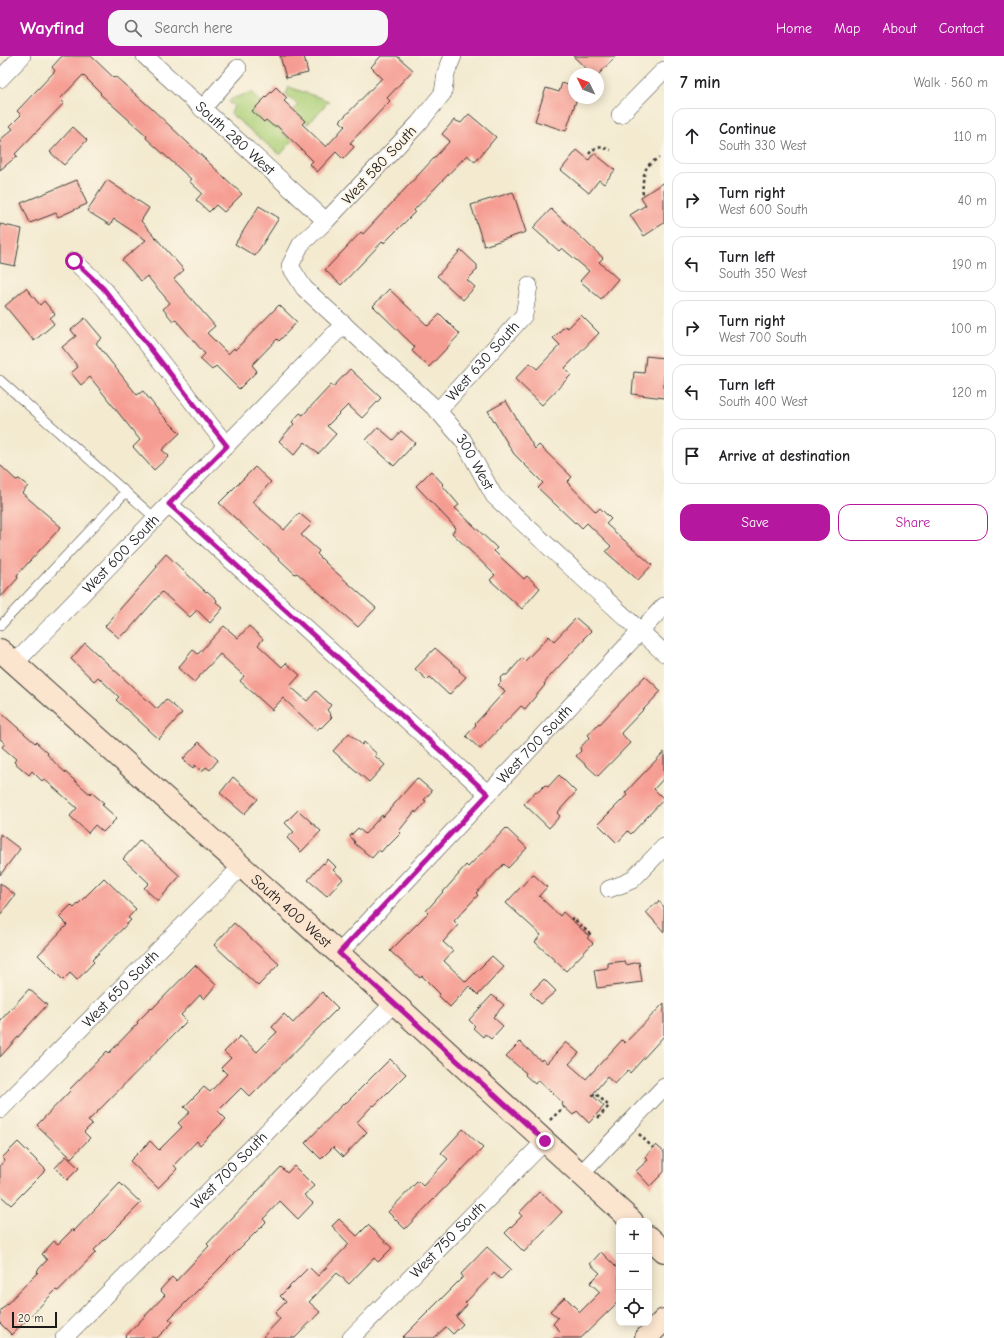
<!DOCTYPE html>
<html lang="en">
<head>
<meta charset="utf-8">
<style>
  body { margin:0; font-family:"Comic Neue",sans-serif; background:#f6f6f6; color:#202124 }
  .controls { position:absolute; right:12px; bottom:12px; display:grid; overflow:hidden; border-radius:8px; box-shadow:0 2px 10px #0003 }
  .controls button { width:36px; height:36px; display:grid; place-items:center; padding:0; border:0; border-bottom:1px solid #e0e0e0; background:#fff; color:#202124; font:20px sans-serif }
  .compass { position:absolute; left:568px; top:12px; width:36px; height:36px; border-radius:50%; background:#fff; box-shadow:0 2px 10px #0003; rotate:313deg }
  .scale { position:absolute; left:12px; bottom:10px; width:45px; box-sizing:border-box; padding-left:4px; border:2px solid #1c1c1c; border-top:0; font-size:11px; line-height:14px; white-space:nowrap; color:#1c1c1c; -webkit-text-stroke:3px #fcf5e5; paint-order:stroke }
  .stop { position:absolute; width:12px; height:12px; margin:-9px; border:3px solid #b5179e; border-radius:50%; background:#fff }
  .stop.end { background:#b5179e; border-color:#fff; box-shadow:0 1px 4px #0008 }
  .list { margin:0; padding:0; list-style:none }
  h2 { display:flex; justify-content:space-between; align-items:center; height:52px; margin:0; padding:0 16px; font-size:17px }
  h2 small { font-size:13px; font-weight:400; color:#757577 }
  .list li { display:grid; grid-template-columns:26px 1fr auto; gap:12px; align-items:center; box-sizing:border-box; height:56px; margin:0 8px 8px; padding:0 8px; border:1px solid #e0e0e0; border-radius:12px }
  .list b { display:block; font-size:15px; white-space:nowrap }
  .list p { margin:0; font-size:13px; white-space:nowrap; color:#757577 }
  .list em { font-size:13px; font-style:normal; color:#757577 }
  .actions { display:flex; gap:8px; padding:12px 16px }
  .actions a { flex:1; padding:9px 0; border:1px solid #b5179e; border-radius:12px; text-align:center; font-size:14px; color:#b5179e }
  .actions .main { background:#b5179e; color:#fff }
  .icon { flex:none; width:22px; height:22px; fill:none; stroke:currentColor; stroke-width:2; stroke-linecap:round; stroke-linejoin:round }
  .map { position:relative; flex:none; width:664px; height:1282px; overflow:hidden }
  header { display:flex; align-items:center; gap:24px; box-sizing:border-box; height:56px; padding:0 20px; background:#b5179e; color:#fff }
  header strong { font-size:19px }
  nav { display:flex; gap:22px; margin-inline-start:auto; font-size:14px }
  .search { width:280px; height:36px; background:#f6f6f6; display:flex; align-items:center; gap:10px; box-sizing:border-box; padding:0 14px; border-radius:12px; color:#757577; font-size:15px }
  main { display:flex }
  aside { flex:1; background:#fff }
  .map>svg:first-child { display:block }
</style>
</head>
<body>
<header>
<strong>Wayfind</strong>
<div class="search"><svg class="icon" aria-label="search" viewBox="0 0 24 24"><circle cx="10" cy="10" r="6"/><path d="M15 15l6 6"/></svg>Search here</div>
<nav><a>Home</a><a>Map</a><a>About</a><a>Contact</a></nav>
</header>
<main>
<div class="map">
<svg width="664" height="1282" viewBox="0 0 664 1282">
  <rect width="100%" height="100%" fill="#fcf5e5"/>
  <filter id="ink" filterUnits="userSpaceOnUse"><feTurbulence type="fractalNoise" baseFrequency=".025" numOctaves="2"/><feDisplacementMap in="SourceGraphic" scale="8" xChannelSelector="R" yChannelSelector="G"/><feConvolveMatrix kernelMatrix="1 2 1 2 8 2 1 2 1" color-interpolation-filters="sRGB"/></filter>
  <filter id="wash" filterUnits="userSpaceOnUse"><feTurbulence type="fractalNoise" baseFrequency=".012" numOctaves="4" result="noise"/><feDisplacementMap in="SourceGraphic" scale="16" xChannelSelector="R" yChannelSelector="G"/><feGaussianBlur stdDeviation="0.9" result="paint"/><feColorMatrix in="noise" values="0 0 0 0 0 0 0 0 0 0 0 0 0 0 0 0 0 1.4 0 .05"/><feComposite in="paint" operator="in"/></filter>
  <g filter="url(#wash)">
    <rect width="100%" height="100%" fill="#f3ead0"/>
    <g fill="#add079" stroke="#64764a">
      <path d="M289 31 329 45 308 68 293 54 298 49 286 38Z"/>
      <path d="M252 36 259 43 260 48 252 55 264 66 268 62 273 70 276 69 288 82 291 79 295 82 280 99 231 58 234 49 229 47 231 43Z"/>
    </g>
    <g id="blocks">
      <g fill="#f69d93">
        <path d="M62 0H91L114 22 116 21 152 53 242 138 224 156 216 149 209 156 196 144 202 137 189 125 191 123 146 82 147 80 100 38 101 37 83 19 60 43 64 47 15 98 17 100 0 114V84L13 73 10 70 21 59 17 55 55 15 52 11Z"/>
        <path d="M280 0H304L308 17 286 22Z"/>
        <path d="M381 0H397L413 14 387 42 390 45 350 87 354 91 343 103 336 96 317 116 310 108 313 105 298 90 277 70H273L266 64 264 66 252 55 276 31 287 42 284 45 305 65 302 68 326 91 345 70 340 65 382 22 371 11Z"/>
        <path d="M573 0H616L598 19 592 18Z"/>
        <path d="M562 27 574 31V42H577L566 75 535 65 546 32 559 36Z"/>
        <path d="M469 58 496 81 475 106 467 99 414 154 415 156 384 187 383 185 341 229 325 214 361 176 363 178 450 85 442 78 454 64 461 67Z"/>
        <path d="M73 71 87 84 64 109 50 96Z"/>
        <path d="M577 94 589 104 594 97 615 114 604 128 599 124 589 137 561 114Z"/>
        <path d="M77 124 87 148 58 161 56 157 30 167 21 147Z"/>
        <path d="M107 124 149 152 141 165 184 214 174 223 215 270 207 277 228 298 234 292 235 294 279 249 297 266 279 285 277 283 252 309 257 315 239 333 216 310 212 314 200 303 205 298 175 263 173 265 163 253 170 247 147 220 141 225 122 204 146 184 114 163 110 169 87 155Z"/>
        <path d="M664 126V167L644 180 630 159 646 149 641 141Z"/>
        <path d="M513 136 526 176 484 190 471 149Z"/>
        <path d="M259 150 279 162 255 200 235 188Z"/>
        <path d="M551 153 603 202 599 206 618 223 601 243 580 225 589 215 562 192 559 195 533 172Z"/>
        <path d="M0 168 22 173 15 210 0 207Z"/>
        <path d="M461 194 477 209V214L467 224 475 231 463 244 437 220Z"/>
        <path d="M26 232 40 249 44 245 55 258 50 262 54 268 34 285 5 250Z"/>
        <path d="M389 233 428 270 440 258 460 278 429 311 412 295 415 291 373 250Z"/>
        <path d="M581 259 599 277 565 312 571 319 542 349 515 323 530 307 537 313 560 289 553 282 565 270 568 272Z"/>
        <path d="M85 262 102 282 96 287 137 339 143 335 161 358 180 377 162 394 169 400 154 414 133 391 140 384 90 321 81 329 71 317 78 311 62 291 76 280 71 274Z"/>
        <path d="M646 300 664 302V342L632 338 634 316 644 317Z"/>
        <path d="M350 313 381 342 362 362 348 349 327 370 336 378 318 398 305 386 294 399 279 385 294 368 292 366 300 357 303 359 331 329 333 331Z"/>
        <path d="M506 345 535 393 539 389 572 421 567 426 596 456 600 452 611 463 606 468 652 509 638 524 606 496 611 490 587 467 582 472 576 466 575 467 538 432 543 427 514 398 488 355Z"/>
        <path d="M378 371 393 384 401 375 415 387 394 410 366 384Z"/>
        <path d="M0 409 16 424 19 423 28 430 22 437 61 471 17 519 18 522 0 542Z"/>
        <path d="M255 411 271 426 252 446 284 474 299 457 312 468 301 479 319 495 317 498 329 510 376 552 358 571 297 517 295 518 219 447Z"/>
        <path d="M431 415 443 428 442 429 459 449 455 452 497 492 494 495 524 523 527 520 540 532 522 553 490 524 495 519 452 477 456 472 416 430Z"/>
        <path d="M166 498 206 536 207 535 217 544 216 546 223 552 210 567 197 554 190 561 162 536 126 577 125 576 119 582 105 570 158 510 156 509Z"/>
        <path d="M576 562 591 575 584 582 585 583 550 620 544 628 545 629 525 653 521 650 480 693 466 680 476 669 475 668 505 635 498 629 501 626 500 623 504 619H507L522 602 525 605 549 580 554 585Z"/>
        <path d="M224 570 238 582 249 570 263 583 258 589 282 611 286 607 300 619 290 630 307 645 316 635 331 649 327 654 331 659 330 660 332 661 321 672 320 671 317 674 283 642 272 654 240 625 244 620 220 598 194 626 178 612 193 594 198 598Z"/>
        <path d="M85 587 157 653 166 643 182 657 159 683 116 644 119 641 98 621 94 625 71 603Z"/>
        <path d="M435 592 460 614 459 615 466 621 449 639 430 621 427 624 415 613Z"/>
        <path d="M645 620 661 635 621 677 630 687 598 720 576 700 581 695 580 692 590 681 588 679 599 667 600 668Z"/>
        <path d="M0 656 35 687 36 686 48 697 47 698 57 709 90 738 91 736 104 747 102 749 117 762 103 776 95 769 88 777 70 760 77 752 44 723 42 725 32 715 29 719 14 706 16 703 2 691 5 687 0 683Z"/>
        <path d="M349 677 362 689 364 686 377 698 375 700 385 709 369 726 333 695Z"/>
        <path d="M199 686 218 704 210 714 206 711 202 716 195 709 193 712 183 703Z"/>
        <path d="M664 696V722L654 733 664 743 631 778 628 775 617 787 598 768 627 739 625 737 639 722Z"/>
        <path d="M559 719 576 736 557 757 560 760 549 772 524 748 536 735 538 736 545 729 548 731Z"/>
        <path d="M233 721 258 743 244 758 220 737Z"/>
        <path d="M417 722 432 735 424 744 426 745 416 757 415 755 399 775 401 777 388 790 387 789 381 796 379 794 372 802 354 787 355 786 350 780 358 772 365 778 382 759 383 761Z"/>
        <path d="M298 754 321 775 301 796 287 782 294 776 285 767Z"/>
        <path d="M506 772 527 792 508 812 504 808 476 837 478 839 454 865 458 869 443 886 453 895 444 905 466 926 492 900 504 911 478 939 469 930 450 951 439 940 440 938 422 920 420 922 390 895 428 857 426 855 459 818H458L466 809 468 811Z"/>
        <path d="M0 778 20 793 0 819Z"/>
        <path d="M140 784 180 820 158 845 144 832 149 827 123 803Z"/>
        <path d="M328 803 336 811 333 814 343 823 327 840 308 824 323 807 324 808Z"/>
        <path d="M533 818 547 831 539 840 560 860 563 856 589 880 587 882 593 887 566 915 535 886 541 879 506 847Z"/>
        <path d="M104 822 136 853 128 862 131 864 92 904 94 906 77 924 70 917 63 924 38 899 67 869 59 861 71 849 74 852Z"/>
        <path d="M0 827 15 839 0 859Z"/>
        <path d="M659 845 664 851V876L646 856Z"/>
        <path d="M234 867 279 908 258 930 214 889Z"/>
        <path d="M625 905 626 909 639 906 642 926 597 932 594 914 608 912V907Z"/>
        <path d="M195 909 216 929 204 943 200 939 181 959 187 965 88 1065 92 1068 84 1076 90 1082 71 1102 37 1069 71 1034 70 1033 107 995 109 997 138 967 137 966 151 952 152 953Z"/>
        <path d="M544 923 556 935 541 948 530 937Z"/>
        <path d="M29 933 47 949 0 1001V965Z"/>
        <path d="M322 936 338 952 250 1041 241 1032 218 1055 226 1063 200 1089 197 1085 174 1109 177 1113 158 1132 130 1105 150 1085 159 1094 182 1071 178 1067 190 1056 184 1051 204 1031 210 1036 227 1018 221 1012 231 1002 224 996 240 980 257 996 277 976 272 971 284 958 293 967Z"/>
        <path d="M492 939 504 949 493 961 503 970 491 983 485 978 483 981 473 972 475 970 469 964Z"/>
        <path d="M664 947V980L630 1017 628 1014 615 1028 607 1021 592 1039 604 1050 589 1067 577 1055 573 1059 562 1049 563 1047 538 1024 535 1028 525 1019 526 1017 506 1000 520 986 541 1005 542 1003 547 1007 566 986 579 997 569 1008 586 1023 622 984 625 987Z"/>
        <path d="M390 1003 406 1018 374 1050 373 1049 357 1066 367 1076 343 1101 333 1091 321 1103 305 1087 345 1046 346 1047Z"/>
        <path d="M463 1073 483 1092 405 1173 388 1156 418 1125 423 1130 448 1103 441 1097Z"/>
        <path d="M18 1086 46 1114 11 1149 0 1139V1110L5 1104 2 1102Z"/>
        <path d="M656 1089 664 1096V1116L650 1130 636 1115 648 1104 645 1101Z"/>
        <path d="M66 1100 79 1112 67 1124 55 1112Z"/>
        <path d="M294 1110 314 1130 304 1139 313 1147 298 1163 280 1145 263 1163 266 1166 169 1263 173 1266 157 1282H124L165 1239 160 1234 172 1221 176 1225 209 1190 207 1188 281 1111 287 1117Z"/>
        <path d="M120 1127 141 1147 94 1194 96 1196 58 1235 56 1234 12 1279 0 1267V1255L38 1216 37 1215 47 1204 42 1198 54 1185 58 1188 73 1173 74 1175Z"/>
        <path d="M540 1135 562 1156 524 1196 505 1177 522 1160 519 1157Z"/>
        <path d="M339 1163 357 1180 368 1169 392 1192 378 1206 374 1202 349 1228 337 1217 309 1246 320 1256 295 1282H262L280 1263 275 1257 286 1246 280 1240 309 1211 318 1220 349 1188 332 1170Z"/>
        <path d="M487 1191 511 1213 501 1223 494 1217 465 1247 467 1249 456 1261 463 1268 453 1278 446 1271 434 1282H402L463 1221 461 1218Z"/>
        <path d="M601 1196 619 1214V1245L581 1282H553L560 1275 553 1268 558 1262 550 1255 565 1241 580 1256 600 1236 590 1227 600 1217 590 1208Z"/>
      </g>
    </g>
  </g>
  <g filter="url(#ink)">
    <use href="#blocks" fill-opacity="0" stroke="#3c3b37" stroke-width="1"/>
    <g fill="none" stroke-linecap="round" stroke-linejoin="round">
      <defs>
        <g id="lane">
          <path d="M0 324 155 462"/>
          <path d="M0 570 126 436"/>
        </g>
        <g id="street">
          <path id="s1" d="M145 0 326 165"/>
          <path id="s2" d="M453 0 446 17 443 37 419 67 326 165 301 188 290 210 304 232 438 355 463 384 494 440 664 597"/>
          <path d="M0 23 22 0"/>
          <path d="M202 53 238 12"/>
          <path d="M620 59 664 14"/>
          <path d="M74 205 103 232 227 390"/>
          <path id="s3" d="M438 355 524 259 529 230"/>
          <path d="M169 448 488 738"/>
          <path id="s4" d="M15 607 344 268"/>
          <path d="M609 833 623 828 632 824 664 791"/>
          <path id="s5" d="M339 897 664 550"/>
          <path id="s6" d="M0 1054 241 811"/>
          <path d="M581 1118 664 1031"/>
          <path id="s7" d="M64 1282 394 947"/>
          <path id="s8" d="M351 1282 545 1085"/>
        </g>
        <g id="secondary">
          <path id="s9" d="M0 594 394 947 632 1165"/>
          <path d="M649 1181 664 1195"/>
          <path d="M646 1282 664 1264"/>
        </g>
      </defs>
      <use href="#lane" stroke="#3c3b37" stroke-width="10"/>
      <use href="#street" stroke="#3c3b37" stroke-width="18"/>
      <use href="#secondary" stroke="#3c3b37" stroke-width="24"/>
      <g stroke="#3c3b37" stroke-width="2.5" stroke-dasharray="3 3" stroke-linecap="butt">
        <path d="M589 98C596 89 601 91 611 94"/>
        <path d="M643 138C642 134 643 130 643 125 645 111 647 109 659 102"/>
        <path d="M571 864 573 862 591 879"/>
        <path d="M593 1040 595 1037 609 1050 598 1062"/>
        <path d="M550 1064 564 1051"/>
        <path d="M639 1078 653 1092"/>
      </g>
      <use href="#lane" stroke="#fff" stroke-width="9"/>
      <use href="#street" stroke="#fff" stroke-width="17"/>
      <use href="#secondary" stroke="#fce5cf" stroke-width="22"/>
    </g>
  </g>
  <g fill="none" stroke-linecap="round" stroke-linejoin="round" filter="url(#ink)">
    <path stroke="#b5179e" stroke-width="5" d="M74 205 103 232 227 390 169 448 488 738 339 897 545 1085"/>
  </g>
  <g text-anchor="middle" stroke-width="4" stroke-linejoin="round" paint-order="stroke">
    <g font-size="15" fill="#1c1c1c" stroke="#fcf5e5">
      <text dy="5" stroke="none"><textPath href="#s1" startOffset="122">South 280 West</textPath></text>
      <text transform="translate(379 109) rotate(-47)" y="5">West 580 South</text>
      <text dy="5" stroke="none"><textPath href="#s3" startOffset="67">West 630 South</textPath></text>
      <text dy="5" stroke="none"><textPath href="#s2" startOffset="542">300 West</textPath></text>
      <text dy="5" stroke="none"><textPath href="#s4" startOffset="152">West 600 South</textPath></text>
      <text dy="5" stroke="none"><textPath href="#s5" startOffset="286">West 700 South</textPath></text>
      <text dy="5" stroke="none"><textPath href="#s9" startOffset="391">South 400 West</textPath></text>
      <text dy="5" stroke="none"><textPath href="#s6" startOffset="171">West 650 South</textPath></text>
      <text dy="5" stroke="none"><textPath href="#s7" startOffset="235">West 700 South</textPath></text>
      <text dy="5" stroke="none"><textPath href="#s8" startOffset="138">West 750 South</textPath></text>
    </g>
  </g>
</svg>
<div class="controls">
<button>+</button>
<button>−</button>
<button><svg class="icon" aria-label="locate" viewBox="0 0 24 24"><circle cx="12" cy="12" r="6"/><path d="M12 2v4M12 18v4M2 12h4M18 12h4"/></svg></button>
</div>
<svg class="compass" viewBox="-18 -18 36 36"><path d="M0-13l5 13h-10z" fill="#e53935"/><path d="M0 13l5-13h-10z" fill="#757577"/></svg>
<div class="scale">20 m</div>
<div class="stop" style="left:74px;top:205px"></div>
<div class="stop end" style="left:545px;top:1085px"></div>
</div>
<aside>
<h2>7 min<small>Walk · 560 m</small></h2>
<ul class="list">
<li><svg class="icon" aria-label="ahead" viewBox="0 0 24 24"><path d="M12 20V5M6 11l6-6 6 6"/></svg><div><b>Continue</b><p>South 330 West</p></div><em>110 m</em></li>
<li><svg class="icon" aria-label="right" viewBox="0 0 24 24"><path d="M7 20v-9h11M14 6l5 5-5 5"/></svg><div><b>Turn right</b><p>West 600 South</p></div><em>40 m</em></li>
<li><svg class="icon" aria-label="left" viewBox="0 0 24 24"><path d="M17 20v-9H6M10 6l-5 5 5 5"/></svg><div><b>Turn left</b><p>South 350 West</p></div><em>190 m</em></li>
<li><svg class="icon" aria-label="right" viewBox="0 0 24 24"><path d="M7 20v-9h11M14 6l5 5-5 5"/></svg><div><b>Turn right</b><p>West 700 South</p></div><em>100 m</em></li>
<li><svg class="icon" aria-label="left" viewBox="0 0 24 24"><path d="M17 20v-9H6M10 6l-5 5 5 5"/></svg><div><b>Turn left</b><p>South 400 West</p></div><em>120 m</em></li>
<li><svg class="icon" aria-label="arrive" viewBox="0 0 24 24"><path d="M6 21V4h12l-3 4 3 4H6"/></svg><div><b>Arrive at destination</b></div></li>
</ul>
<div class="actions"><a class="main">Save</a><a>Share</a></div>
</aside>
</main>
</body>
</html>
